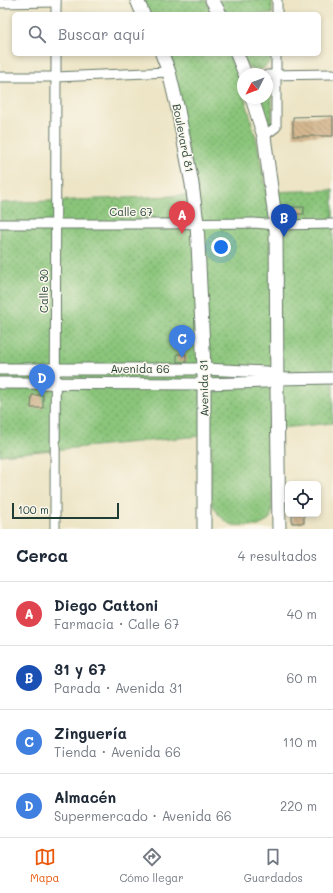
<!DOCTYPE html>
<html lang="es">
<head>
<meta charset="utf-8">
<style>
  body { margin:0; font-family:Mali,sans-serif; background:#f6f6f7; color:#1f2937 }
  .controls { position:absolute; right:12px; bottom:12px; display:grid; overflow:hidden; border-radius:6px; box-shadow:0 2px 6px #0003 }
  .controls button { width:36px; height:36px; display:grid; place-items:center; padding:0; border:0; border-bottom:1px solid #e0e1e3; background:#fff; color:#1f2937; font:20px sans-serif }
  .compass { position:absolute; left:237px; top:68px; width:36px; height:36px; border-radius:50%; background:#fff; box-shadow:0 2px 6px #0003; rotate:228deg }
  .scale { position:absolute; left:12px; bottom:10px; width:107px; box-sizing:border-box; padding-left:4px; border:2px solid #1f3d34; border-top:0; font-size:11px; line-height:14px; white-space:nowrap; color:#1f3d34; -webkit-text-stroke:3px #fbf7ec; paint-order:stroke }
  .you { position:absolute; left:221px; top:247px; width:14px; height:14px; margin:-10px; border:3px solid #fff; border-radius:50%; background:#1a73e8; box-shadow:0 0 0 6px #1a73e833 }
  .badge { display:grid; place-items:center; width:26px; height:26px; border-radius:50%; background:#ea580c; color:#fff; font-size:13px; font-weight:700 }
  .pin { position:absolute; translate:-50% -33px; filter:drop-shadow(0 1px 2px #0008) }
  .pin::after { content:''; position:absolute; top:21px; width:14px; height:12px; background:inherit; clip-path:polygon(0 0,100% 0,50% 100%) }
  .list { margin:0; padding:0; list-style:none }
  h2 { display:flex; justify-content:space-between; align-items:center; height:52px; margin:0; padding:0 16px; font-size:17px }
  h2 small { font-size:13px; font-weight:400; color:#747a83 }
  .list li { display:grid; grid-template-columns:26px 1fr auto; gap:12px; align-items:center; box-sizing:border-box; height:64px; padding:0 16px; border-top:1px solid #e0e1e3 }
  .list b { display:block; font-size:15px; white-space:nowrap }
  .list p { margin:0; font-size:13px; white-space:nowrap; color:#747a83 }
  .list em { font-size:13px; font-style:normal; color:#747a83 }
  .icon { flex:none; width:22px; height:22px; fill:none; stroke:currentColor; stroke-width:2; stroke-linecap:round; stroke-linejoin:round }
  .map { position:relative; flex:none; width:333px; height:529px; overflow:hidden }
  .search { position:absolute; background:#fff; box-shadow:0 2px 6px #0003; left:12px; right:12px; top:12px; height:44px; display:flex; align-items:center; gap:10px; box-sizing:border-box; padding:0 14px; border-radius:6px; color:#747a83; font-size:15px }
  .sheet { height:308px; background:#fff }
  nav { display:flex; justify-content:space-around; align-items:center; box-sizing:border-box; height:56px; border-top:1px solid #e0e1e3; background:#fff; font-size:11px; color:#747a83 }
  nav a { display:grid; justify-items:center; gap:2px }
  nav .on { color:#ea580c }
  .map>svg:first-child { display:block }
</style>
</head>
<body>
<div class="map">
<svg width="333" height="529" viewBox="0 0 333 529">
  <defs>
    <pattern id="grass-dots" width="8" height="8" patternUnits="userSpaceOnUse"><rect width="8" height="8" fill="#8ac57a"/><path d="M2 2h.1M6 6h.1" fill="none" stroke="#70a165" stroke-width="1.8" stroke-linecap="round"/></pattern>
    <pattern id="building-back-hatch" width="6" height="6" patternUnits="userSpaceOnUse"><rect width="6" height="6" fill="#d5b891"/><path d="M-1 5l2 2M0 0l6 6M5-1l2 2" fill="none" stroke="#ac9777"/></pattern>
  </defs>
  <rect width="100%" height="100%" fill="#fbf7ec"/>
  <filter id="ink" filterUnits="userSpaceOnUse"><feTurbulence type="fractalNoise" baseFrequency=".025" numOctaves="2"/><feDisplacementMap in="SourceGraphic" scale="8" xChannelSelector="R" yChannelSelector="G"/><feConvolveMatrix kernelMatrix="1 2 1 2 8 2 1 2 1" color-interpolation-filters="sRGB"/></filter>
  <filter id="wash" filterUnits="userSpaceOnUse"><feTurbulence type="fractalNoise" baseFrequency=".012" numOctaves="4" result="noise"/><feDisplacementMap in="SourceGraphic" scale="16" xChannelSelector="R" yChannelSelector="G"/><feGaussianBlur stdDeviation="0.9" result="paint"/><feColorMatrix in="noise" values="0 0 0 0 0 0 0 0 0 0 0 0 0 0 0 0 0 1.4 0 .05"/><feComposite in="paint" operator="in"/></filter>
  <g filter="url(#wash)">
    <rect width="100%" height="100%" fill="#ede5c6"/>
    <g fill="url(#grass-dots)" stroke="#548157">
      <path d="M142 0H206L213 14H149Z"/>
      <path d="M219 0H272V14H226Z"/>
      <path d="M166 54H229C235 68 243 83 243 98H245L256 138 267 192 333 190V423L271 429 272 512 270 518 266 522 258 526 233 525 228 523 219 515 212 504 211 498V435L0 455V203L198 195Z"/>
      <path d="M242 54H272C271 67 255 77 246 64 244 61 243 57 242 54Z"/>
      <path d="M267 79 270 82 272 85V123L269 126H266L257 98H267Z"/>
    </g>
    <g id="blocks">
      <g fill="url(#building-back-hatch)">
        <path d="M333 116V136H293V117Z"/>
        <rect x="293" y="207" width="11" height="7"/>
        <rect x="177" y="354" width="9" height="8"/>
        <path d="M32 395H43V408H31Z"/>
        <rect x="292" y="514" width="12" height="9"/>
      </g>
    </g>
  </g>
  <g filter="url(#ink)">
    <use href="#blocks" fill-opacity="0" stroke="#677867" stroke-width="1"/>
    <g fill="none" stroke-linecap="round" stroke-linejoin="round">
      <defs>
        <g id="minor">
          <path d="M0 3 56 2"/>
          <path d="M56 14V0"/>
          <path d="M277 14V0"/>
          <path d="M267 75 333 74"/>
          <path d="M0 77H56L169 72"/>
          <path d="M264 136 276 127V54"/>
          <path d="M0 224H157L254 223 276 225 333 224"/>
          <path d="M55 529 56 54"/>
        </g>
        <g id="major">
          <path d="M0 369H204L267 372 278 379"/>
          <path d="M0 383 204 384 267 382 278 379 333 378"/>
        </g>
        <g id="highway">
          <path d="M137 0 143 14"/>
          <path d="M212 0 220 14"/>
          <path d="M162 54 169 72 178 110 192 184 197 223 204 369V529"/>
          <path d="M237 54 245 74"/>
          <path d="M252 98 264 136 276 225 277 395 279 529"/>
        </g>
      </defs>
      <use href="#minor" stroke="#677867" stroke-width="11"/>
      <use href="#major" stroke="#677867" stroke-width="13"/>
      <use href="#highway" stroke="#677867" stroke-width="15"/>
      <use href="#minor" stroke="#fff" stroke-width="9"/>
      <use href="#major" stroke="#fff" stroke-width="11"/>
      <use href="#highway" stroke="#fff" stroke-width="13"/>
    </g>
  </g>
  <g text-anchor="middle" stroke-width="3" stroke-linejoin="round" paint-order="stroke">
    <g font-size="11" fill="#1f3d34" stroke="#fbf7ec">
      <text transform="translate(183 138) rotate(79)" y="4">Boulevard 81</text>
      <text x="131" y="216">Calle 67</text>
      <text transform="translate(44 291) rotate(-90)" y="4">Calle 30</text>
      <text x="140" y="373">Avenida 66</text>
      <text transform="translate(204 388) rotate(-91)" y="4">Avenida 31</text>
    </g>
  </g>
</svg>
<div class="controls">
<button><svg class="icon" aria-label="locate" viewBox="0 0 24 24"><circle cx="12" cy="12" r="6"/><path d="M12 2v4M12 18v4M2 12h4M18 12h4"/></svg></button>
</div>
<svg class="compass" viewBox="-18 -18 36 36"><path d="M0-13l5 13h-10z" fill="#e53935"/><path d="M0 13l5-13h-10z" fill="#747a83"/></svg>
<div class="scale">100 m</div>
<div class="you"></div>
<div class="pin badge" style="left:182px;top:234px;background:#e0444e">A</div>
<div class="pin badge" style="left:284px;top:237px;background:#1a4fb4">B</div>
<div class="pin badge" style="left:182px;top:358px;background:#3f7fe0">C</div>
<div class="pin badge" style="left:42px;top:397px;background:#3f7fe0">D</div>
<div class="search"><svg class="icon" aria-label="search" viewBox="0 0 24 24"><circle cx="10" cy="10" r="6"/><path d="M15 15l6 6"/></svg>Buscar aquí</div>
</div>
<section class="sheet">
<h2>Cerca<small>4 resultados</small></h2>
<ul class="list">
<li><span class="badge" style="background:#e0444e">A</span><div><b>Diego Cattoni</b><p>Farmacia · Calle 67</p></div><em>40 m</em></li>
<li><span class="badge" style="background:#1a4fb4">B</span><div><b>31 y 67</b><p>Parada · Avenida 31</p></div><em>60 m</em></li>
<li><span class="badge" style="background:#3f7fe0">C</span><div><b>Zinguería</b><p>Tienda · Avenida 66</p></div><em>110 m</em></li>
<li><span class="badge" style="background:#3f7fe0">D</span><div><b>Almacén</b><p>Supermercado · Avenida 66</p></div><em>220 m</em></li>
</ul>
</section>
<nav>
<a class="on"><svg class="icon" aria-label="map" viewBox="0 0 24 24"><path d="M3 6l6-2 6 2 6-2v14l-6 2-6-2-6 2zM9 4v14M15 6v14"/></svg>Mapa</a>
<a><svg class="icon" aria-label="directions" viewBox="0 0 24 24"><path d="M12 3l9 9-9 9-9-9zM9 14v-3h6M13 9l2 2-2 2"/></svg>Cómo llegar</a>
<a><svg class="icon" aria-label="saved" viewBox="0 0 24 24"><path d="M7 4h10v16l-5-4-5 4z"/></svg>Guardados</a>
</nav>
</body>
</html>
